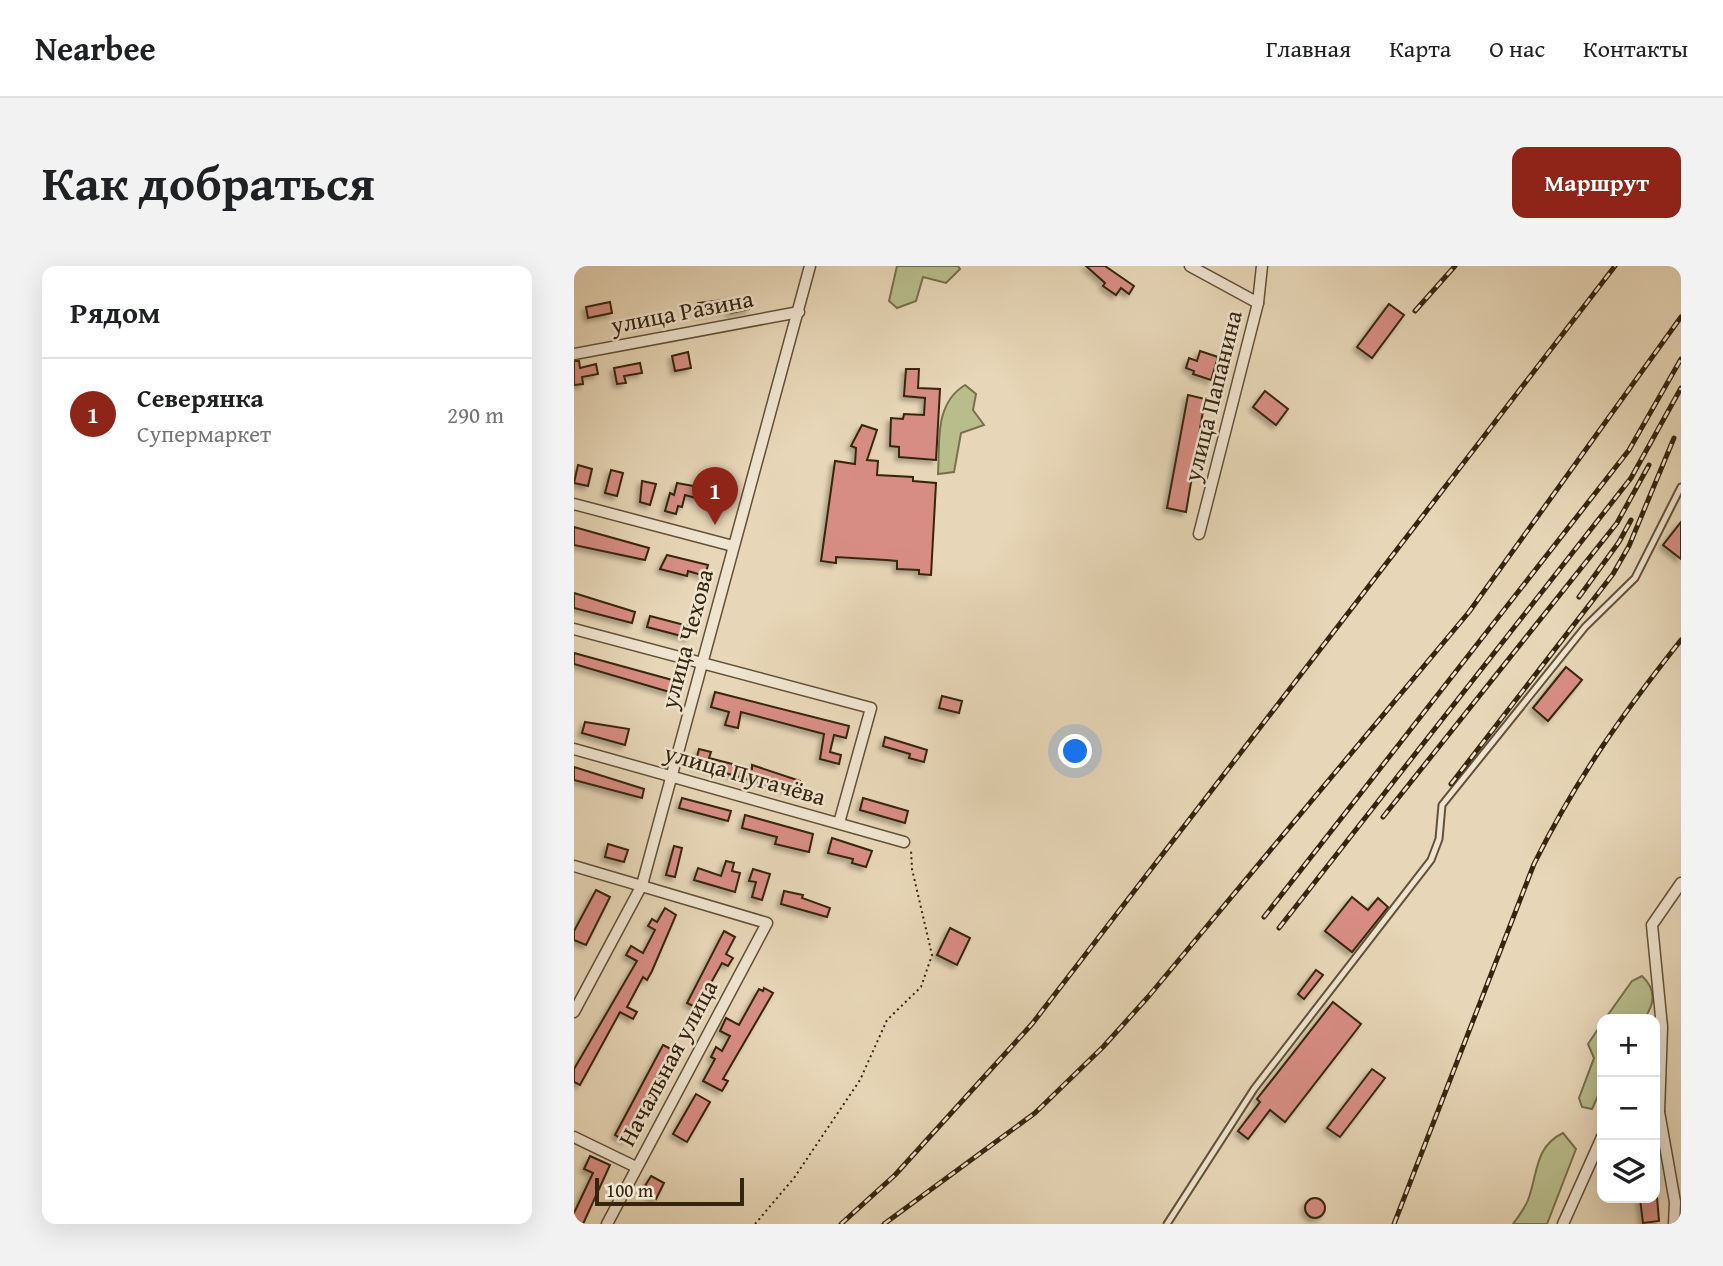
<!DOCTYPE html>
<html lang="ru">
<head>
<meta charset="utf-8">
<style>
  body { margin:0; font-family:"Gentium Book Plus",serif; background:#f2f2f2; color:#202124 }
  .controls { position:absolute; right:21px; bottom:21px; display:grid; overflow:hidden; border-radius:14px; box-shadow:0 7px 28px #0002 }
  .controls button { width:63px; height:63px; display:grid; place-items:center; padding:0; border:0; border-bottom:2px solid #e0e0e0; background:#fff; color:#202124; font:35px sans-serif }
  .scale { position:absolute; left:21px; bottom:18px; width:149px; box-sizing:border-box; padding-left:7px; border:4px solid #35250e; border-top:0; font-size:19px; line-height:24px; white-space:nowrap; color:#35250e; -webkit-text-stroke:5px #efe4d0; paint-order:stroke }
  .you { position:absolute; left:502px; top:486px; width:24px; height:24px; margin:-18px; border:5px solid #fff; border-radius:50%; background:#1a73e8; box-shadow:0 0 0 10px #1a73e833 }
  .badge { display:grid; place-items:center; width:46px; height:46px; border-radius:50%; background:#8f2418; color:#fff; font-size:23px; font-weight:700 }
  .pin { position:absolute; translate:-50% -58px; filter:drop-shadow(0 2px 4px #0008) }
  .pin::after { content:''; position:absolute; top:37px; width:24px; height:21px; background:inherit; clip-path:polygon(0 0,100% 0,50% 100%) }
  .list { margin:0; padding:0; list-style:none }
  h2 { display:flex; justify-content:space-between; align-items:center; height:91px; margin:0; padding:0 28px; font-size:30px }
  h2 small { font-size:23px; font-weight:400; color:#757577 }
  .list li { display:grid; grid-template-columns:46px 1fr auto; gap:21px; align-items:center; box-sizing:border-box; height:112px; padding:0 28px; border-top:2px solid #e0e0e0 }
  .list b { display:block; font-size:26px; white-space:nowrap }
  .list p { margin:0; font-size:23px; white-space:nowrap; color:#757577 }
  .list em { font-size:23px; font-style:normal; color:#757577 }
  .icon { flex:none; width:38px; height:38px; fill:none; stroke:currentColor; stroke-width:2; stroke-linecap:round; stroke-linejoin:round }
  .map { position:relative; flex:none; width:1107px; height:958px; overflow:hidden; border-radius:14px }
  header { display:flex; align-items:center; gap:42px; box-sizing:border-box; height:98px; padding:0 35px; background:#fff; border-bottom:2px solid #e0e0e0 }
  header strong { font-size:33px }
  nav { display:flex; gap:38px; margin-inline-start:auto; font-size:24px }
  .intro { display:flex; align-items:center; justify-content:space-between; box-sizing:border-box; height:168px; padding:0 42px }
  h1 { margin:0; font-size:49px }
  .button { padding:18px 32px; border-radius:14px; background:#8f2418; color:#fff; font-size:24px; font-weight:700 }
  main { display:flex; gap:42px; padding:0 42px }
  aside { flex:1; background:#fff; border-radius:14px; box-shadow:0 7px 28px #0002 }
  .map>svg:first-child { display:block }
</style>
</head>
<body>
<header>
<strong>Nearbee</strong>
<nav><a>Главная</a><a>Карта</a><a>О нас</a><a>Контакты</a></nav>
</header>
<div class="intro"><h1>Как добраться</h1><a class="button">Маршрут</a></div>
<main>
<aside>
<h2>Рядом<small></small></h2>
<ul class="list">
<li><span class="badge">1</span><div><b>Северянка</b><p>Супермаркет</p></div><em>290 m</em></li>
</ul>
</aside>
<div class="map">
<svg width="1107" height="958" viewBox="0 0 1107 958">
  <defs>
    <filter id="shadow"><feDropShadow dx="-3.5" dy="3.5" stdDeviation="2" flood-color="#0004"/></filter>
  </defs>
  <rect width="100%" height="100%" fill="#e7d6b7"/>
  <filter id="stains"><feTurbulence type="fractalNoise" baseFrequency=".00286" numOctaves="4"/><feColorMatrix values="0 0 0 0 .2 0 0 0 0 .09 0 0 0 0 .02 0 0 0 .5 -.17"/></filter>
  <radialGradient id="worn" r=".72"><stop offset=".6" stop-color="#630" stop-opacity="0"/><stop offset="1" stop-color="#630" stop-opacity=".3"/></radialGradient>
  <g fill="#b9bd8c" stroke="#77714d" stroke-width="2">
    <path d="M323 0H384L386 3 372 17 349 11 342 35 323 42 315 35Z"/>
    <path d="M391 119 402 128 399 144 410 159 387 167 380 206 364 208C366 176 360 138 391 119Z"/>
    <path d="M1068 710C1082 723 1081 738 1070 753H1031L1058 715Z"/>
    <path d="M1028 757V821L1018 843 1008 841 1005 832 1020 792 1014 778Z"/>
    <path d="M989 867 1002 883 973 958H939C944 951 951 942 954 934 964 908 960 881 989 867Z"/>
  </g>
  <g fill="#d78d83" stroke="#35250e" stroke-width="2" filter="url(#shadow)">
    <path d="M512 0H531L560 20 555 28 547 22 542 29 529 20 531 17Z"/>
    <path d="M172 31 175 43 156 47 155 42 126 48 124 37Z"/>
    <path d="M36 36 38 47 14 52 12 41Z"/>
    <path d="M815 38 830 49 798 92 783 81Z"/>
    <path d="M626 85 644 91 637 114 619 108 620 105 612 102 615 92 623 95Z"/>
    <path d="M114 86 117 102 101 105 98 90Z"/>
    <path d="M0 95H5L6 102 22 98 24 108 8 111 9 118 0 119Z"/>
    <path d="M66 97 68 107 50 110 52 117 43 118 40 102Z"/>
    <path d="M332 103H345L344 122 366 123 362 194 325 191V181L316 180 317 152 329 153 330 148 350 149 351 132 330 130Z"/>
    <path d="M691 125 714 143 702 159 679 141Z"/>
    <path d="M614 129 631 133 612 246 593 242Z"/>
    <path d="M288 159 303 164 293 194 304 195 303 209 339 211V215L362 217 357 309 345 308V304L323 303V295L312 294 262 291V297L247 295 261 195 281 198 282 182 277 180Z"/>
    <path d="M4 199 18 203 14 220 0 217Z"/>
    <path d="M37 204 49 207 43 230 31 227Z"/>
    <path d="M68 215 82 218 76 239 66 236Z"/>
    <path d="M103 217 125 221 122 232 111 229 108 241 104 240 102 248 91 245 96 227 100 229Z"/>
    <path d="M1107 256V293L1089 279Z"/>
    <path d="M0 261 75 282 71 294 0 279Z"/>
    <path d="M93 289 134 299 131 310 114 305 113 310 86 303Z"/>
    <path d="M0 327 61 346 58 357 0 342Z"/>
    <path d="M76 350 118 361 115 372 73 361Z"/>
    <path d="M0 387 102 415 99 427 0 398Z"/>
    <path d="M992 401 1008 414 974 455 959 442Z"/>
    <path d="M141 426 275 460 272 472 260 469 256 486 267 489 265 498 246 493 250 468 167 446 164 462 151 459 155 446 137 441Z"/>
    <path d="M368 430 388 435 385 447 365 442Z"/>
    <path d="M11 456 55 463 51 479 8 467Z"/>
    <path d="M311 471 353 484 350 496 335 492 336 488 309 480Z"/>
    <path d="M125 483 137 486 135 492 178 503V499L226 515 223 526 121 499Z"/>
    <path d="M0 501 70 523 68 532 0 514Z"/>
    <path d="M108 532 157 545 154 555 105 542Z"/>
    <path d="M289 532 334 545 331 557 286 544Z"/>
    <path d="M171 549 239 568 235 586 201 578 203 571 168 562Z"/>
    <path d="M258 572 298 585 292 601 278 597 279 593 254 587Z"/>
    <path d="M34 578 54 584 50 596 31 591Z"/>
    <path d="M100 580 108 582 101 611 92 609Z"/>
    <path d="M152 595 160 597 158 605 166 607 161 626 120 614 124 602 147 610Z"/>
    <path d="M179 603 196 608 188 634 178 631 182 616 175 615Z"/>
    <path d="M22 624 36 631 12 679 0 674V665Z"/>
    <path d="M210 625 229 629 228 632 256 642 253 651 207 638Z"/>
    <path d="M778 631 794 644 804 632 814 641 778 686 751 665Z"/>
    <path d="M91 642 102 649 78 705 73 714 69 711 53 741 63 746 59 753 46 746 6 819 0 816V803L63 695 52 689 57 680 69 687 81 664 74 660 78 653 83 656Z"/>
    <path d="M376 662 396 672 383 699 363 689Z"/>
    <path d="M150 665 161 671 152 688 159 692 154 700 148 697 123 742 113 737Z"/>
    <path d="M742 704 749 709 730 733 724 728Z"/>
    <path d="M190 722 199 727 149 813 154 815 148 825 129 815 141 793 137 791 142 781 148 785 156 770 146 765 152 752 165 759 185 723 189 725Z"/>
    <path d="M759 736 787 758 711 856 696 844 674 873 664 865 686 836 683 833Z"/>
    <path d="M89 779 99 784 89 802 91 804 51 875 41 869Z"/>
    <path d="M798 803 811 812 766 871 753 862Z"/>
    <path d="M122 828 136 836 113 876 99 868Z"/>
    <path d="M16 890 36 899 9 958H0V947L19 907 10 903Z"/>
    <path d="M77 910 90 917 82 933 68 925Z"/>
    <path d="M1083 931 1085 955 1069 957 1066 933Z"/>
    <circle cx="741" cy="942" r="10"/>
  </g>
  <g fill="none" stroke-linecap="round" stroke-linejoin="round">
    <defs>
      <path id="lane" d="M593 958 680 823 857 594 865 573 868 539 1011 361 1061 312 1107 221"/>
      <g id="street">
        <path d="M616 0 684 37"/>
        <path d="M0 88 225 46"/>
        <path d="M0 238 159 280"/>
        <path d="M625 268 684 37 688 0"/>
        <path d="M0 363 297 442 265 557"/>
        <path d="M0 483 330 576"/>
        <path d="M0 600 193 657 33 958"/>
        <path d="M0 746 68 619 236 0"/>
        <path d="M1081 845 1085 846 1101 936 1100 958"/>
        <path d="M1085 846 1088 761 1078 659 1107 617"/>
        <path d="M0 871 62 901"/>
        <path d="M989 958 1028 871"/>
      </g>
    </defs>
    <use href="#lane" stroke="#625138" stroke-width="9"/>
    <use href="#street" stroke="#625138" stroke-width="13"/>
    <path stroke="#35250e" stroke-width="2" stroke-dasharray="2 3.5" stroke-linecap="butt" d="M181 958 220 912 286 814 313 754 347 721 358 689 338 603 337 584"/>
    <use href="#lane" stroke="#efe4d0" stroke-width="5"/>
    <use href="#street" stroke="#efe4d0" stroke-width="10"/>
    <defs>
      <g id="rail">
        <path d="M841 45 881 0"/>
        <path d="M1005 331 1045 276 1057 254"/>
        <path d="M877 518 1039 308 1055 280 1100 172"/>
        <path d="M809 551 1043 257 1075 199"/>
        <path d="M690 651 1055 184 1107 93"/>
        <path d="M705 662 1057 212 1107 122"/>
        <path d="M267 958 321 909 458 758 1041 0"/>
        <path d="M310 958 461 847 529 781 574 731 895 346 1107 51"/>
        <path d="M820 958 960 598C1001 515 1049 447 1107 374"/>
      </g>
    </defs>
    <use href="#rail" stroke="#35250e" stroke-width="5"/>
    <use href="#rail" stroke="#efe4d0" stroke-width="2.5" stroke-dasharray="8" stroke-linecap="butt"/>
  </g>
  <g text-anchor="middle" stroke-width="5" stroke-linejoin="round" paint-order="stroke">
    <g font-size="24" fill="#35250e" stroke="#efe4d0">
      <text transform="translate(108 46) rotate(-11)" y="8">улица Разина</text>
      <text transform="translate(639 130) rotate(-76)" y="8">улица Папанина</text>
      <text transform="translate(113 373) rotate(-75)" y="8">улица Чехова</text>
      <text transform="translate(171 509) rotate(16)" y="8">улица Пугачёва</text>
      <text transform="translate(94 797) rotate(-62)" y="8">Начальная улица</text>
    </g>
  </g>
  <rect width="100%" height="100%" filter="url(#stains)"/>
  <rect width="100%" height="100%" fill="url(#worn)"/>
</svg>
<div class="controls">
<button>+</button>
<button>−</button>
<button><svg class="icon" aria-label="layers" viewBox="0 0 24 24"><path d="M12 4l9 5-9 5-9-5zM3 14l9 5 9-5"/></svg></button>
</div>
<div class="scale">100 m</div>
<div class="you"></div>
<div class="pin badge" style="left:141px;top:259px">1</div>
</div>
</main>
</body>
</html>
